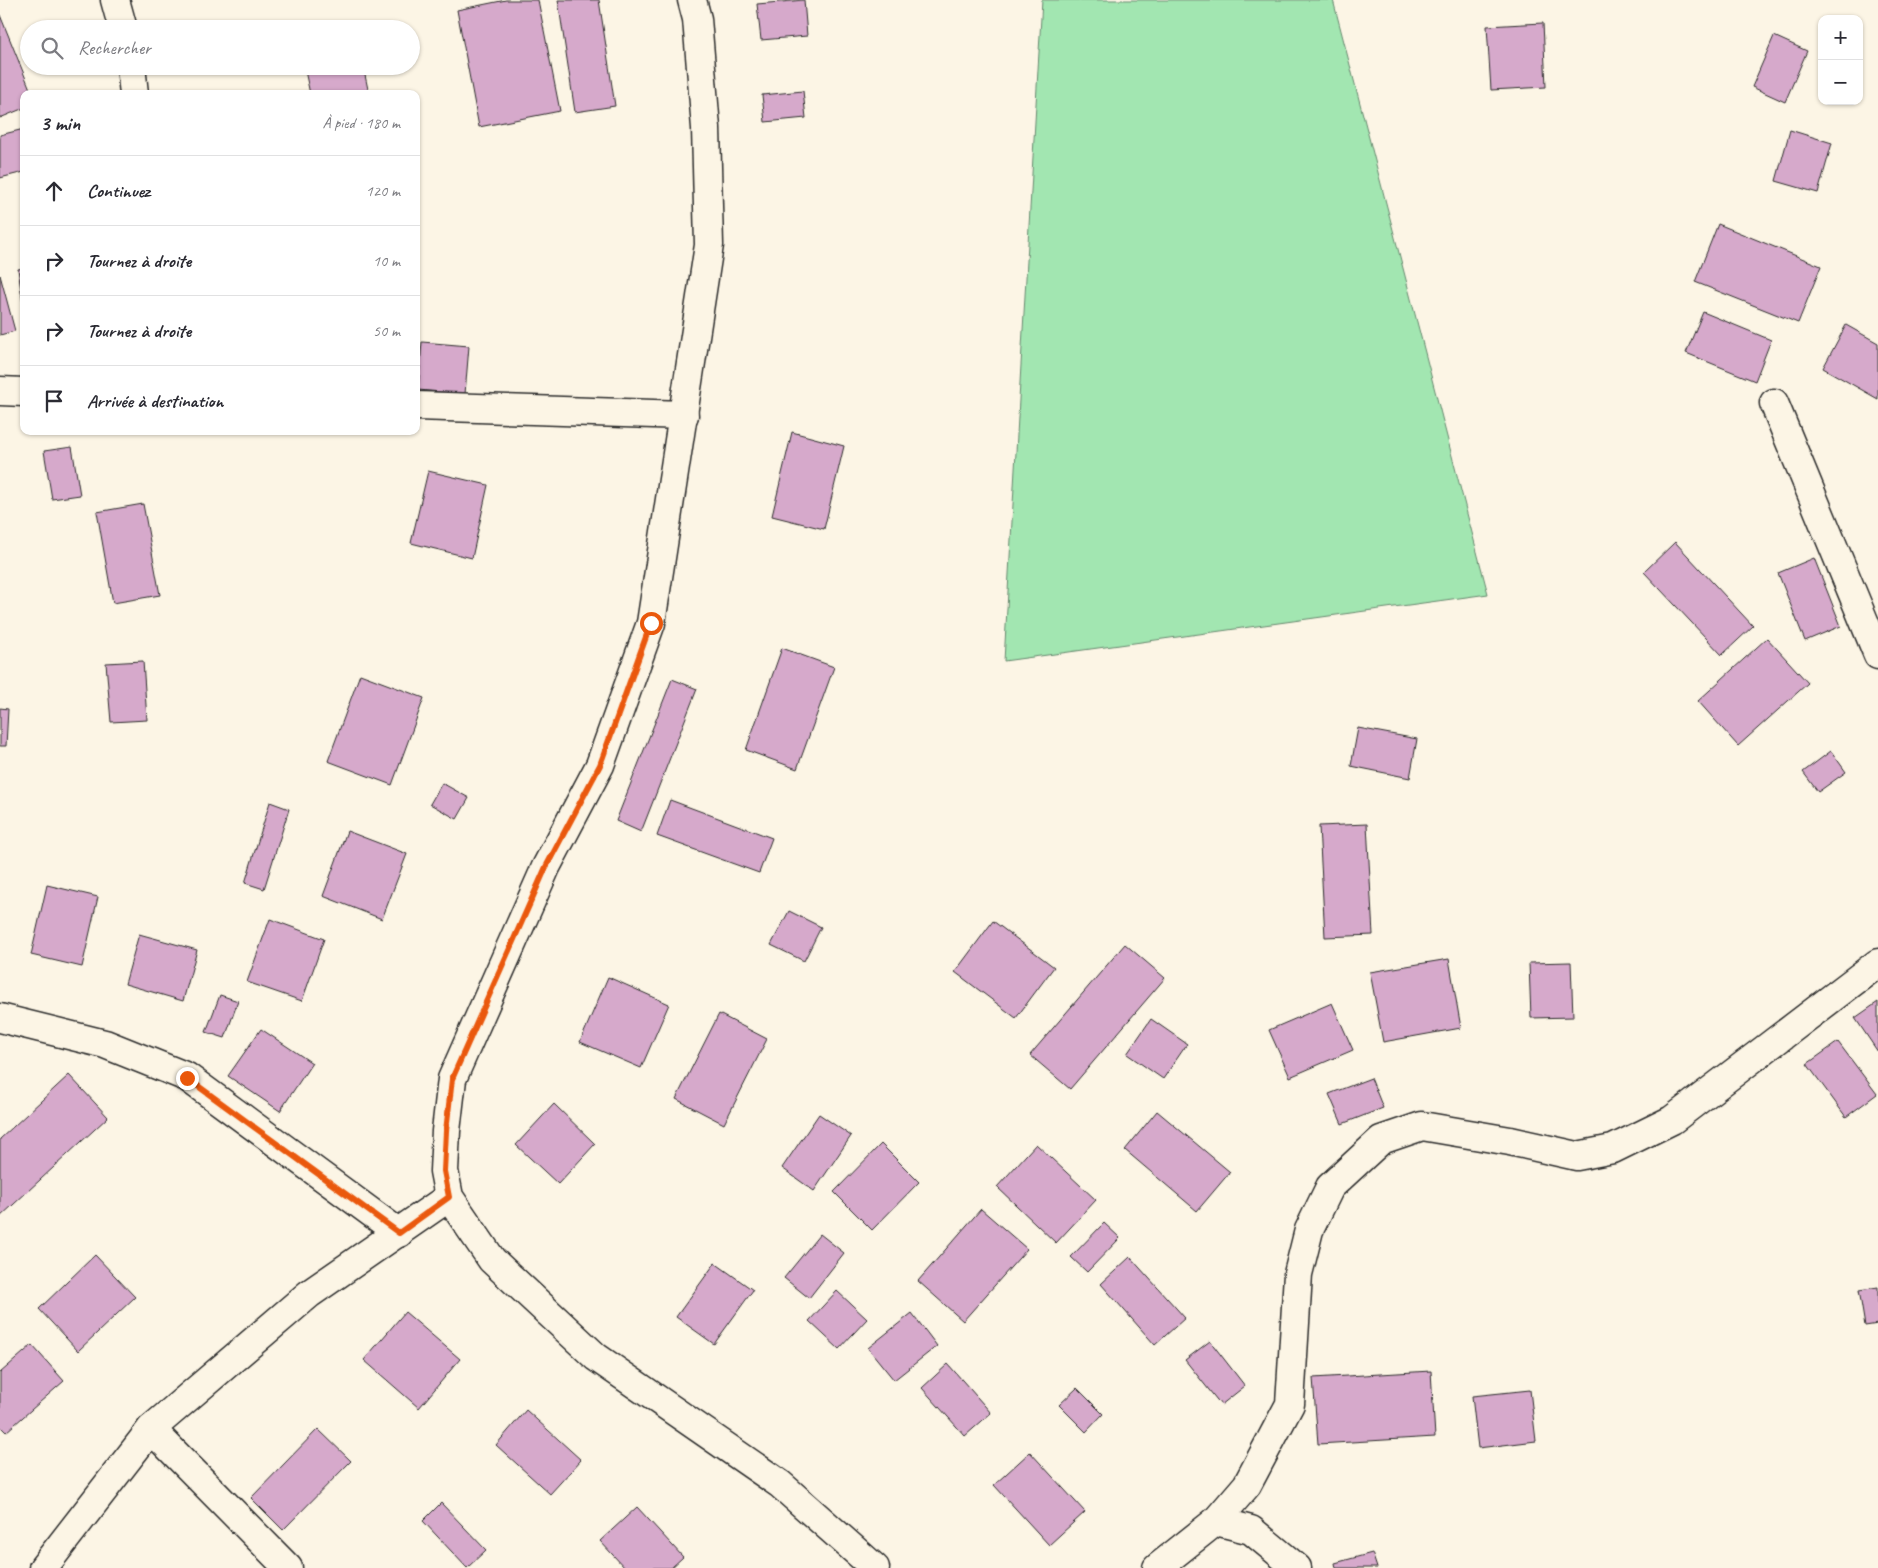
<!DOCTYPE html>
<html lang="fr">
<head>
<meta charset="utf-8">
<style>
  body { margin:0; font-family:Caveat,sans-serif; background:#f7f7f7; color:#2b2b33 }
  .controls { position:absolute; right:15px; top:15px; display:grid; overflow:hidden; border-radius:10px; box-shadow:0 1px 4px #0004 }
  .controls button { width:45px; height:45px; display:grid; place-items:center; padding:0; border:0; border-bottom:1px solid #e1e1e2; background:#fff; color:#2b2b33; font:25px sans-serif }
  .stop { position:absolute; width:15px; height:15px; margin:-11px; border:4px solid #ea580c; border-radius:50%; background:#fff }
  .stop.end { background:#ea580c; border-color:#fff; box-shadow:0 1px 5px #0008 }
  .list { margin:0; padding:0; list-style:none }
  h2 { display:flex; justify-content:space-between; align-items:center; height:65px; margin:0; padding:0 20px; font-size:21px }
  h2 small { font-size:16px; font-weight:400; color:#7c7c81 }
  .list li { display:grid; grid-template-columns:32px 1fr auto; gap:15px; align-items:center; box-sizing:border-box; height:70px; padding:0 20px; border-top:1px solid #e1e1e2 }
  .list b { display:block; font-size:19px; white-space:nowrap }
  .list em { font-size:16px; font-style:normal; color:#7c7c81 }
  .icon { flex:none; width:28px; height:28px; fill:none; stroke:currentColor; stroke-width:2; stroke-linecap:round; stroke-linejoin:round }
  .map { position:relative; flex:none; width:1878px; height:1568px; overflow:hidden }
  .search { position:absolute; background:#fff; box-shadow:0 1px 4px #0004; left:20px; top:20px; width:400px; height:55px; display:flex; align-items:center; gap:12px; box-sizing:border-box; padding:0 18px; border-radius:28px; color:#7c7c81; font-size:19px }
  .panel { position:absolute; background:#fff; box-shadow:0 1px 4px #0004; left:20px; top:90px; width:400px; height:345px; border-radius:10px }
  .map>svg:first-child { display:block }
</style>
</head>
<body>
<div class="map">
<svg width="1878" height="1568" viewBox="0 0 1878 1568">
  <rect width="100%" height="100%" fill="#fcf5e5"/>
  <filter id="ink" filterUnits="userSpaceOnUse"><feTurbulence type="fractalNoise" baseFrequency=".02" numOctaves="2"/><feDisplacementMap in="SourceGraphic" scale="10" xChannelSelector="R" yChannelSelector="G"/><feConvolveMatrix kernelMatrix="1 2 1 2 8 2 1 2 1" color-interpolation-filters="sRGB"/></filter>
  <g filter="url(#ink)">
    <path fill="#a2e6b1" stroke="#66886e" d="M1042 0H1333L1488 594 1004 661Z"/>
    <g fill="#d6a9cb" stroke="#2b2b2b">
      <path d="M506 0H538L560 111 479 127 457 10Z"/>
      <path d="M558 0H599L615 106 575 112Z"/>
      <path d="M804 0 807 36 761 40 757 4Z"/>
      <path d="M0 15 32 94H24V108L0 118Z"/>
      <path d="M1543 23 1546 87 1491 90 1487 26Z"/>
      <path d="M1774 36 1807 51 1785 102 1752 87Z"/>
      <path d="M304 66H363L369 94H310Z"/>
      <path d="M803 91 806 118 765 122 762 95Z"/>
      <path d="M24 129V172L0 178V135Z"/>
      <path d="M1790 130 1832 143 1818 193 1776 181Z"/>
      <path d="M1718 224 1821 266 1798 323 1695 282Z"/>
      <path d="M24 268V312L18 269Z"/>
      <path d="M0 275 15 331 0 335Z"/>
      <path d="M1703 312 1771 340 1755 381 1686 353Z"/>
      <path d="M1846 325 1878 343V399L1823 368Z"/>
      <path d="M422 342 469 346 465 394 418 390Z"/>
      <path d="M792 432 844 446 824 529 772 516Z"/>
      <path d="M72 447 80 495 52 499 44 451Z"/>
      <path d="M428 471 488 485 472 558 411 543Z"/>
      <path d="M143 504 160 595 113 603 97 512Z"/>
      <path d="M1675 542 1753 626 1722 655 1644 572Z"/>
      <path d="M1814 558 1841 626 1805 641 1778 573Z"/>
      <path d="M1767 638 1808 683 1738 746 1698 701Z"/>
      <path d="M782 648 834 667 797 769 746 750Z"/>
      <path d="M143 661 147 720 111 722 106 663Z"/>
      <path d="M360 674 424 698 392 785 328 761Z"/>
      <path d="M672 679 697 689 641 832 616 821Z"/>
      <path d="M0 708 8 709 6 746H0Z"/>
      <path d="M1358 728 1417 739 1410 778 1351 766Z"/>
      <path d="M1831 751 1846 772 1818 792 1803 772Z"/>
      <path d="M442 783 469 798 457 819 430 804Z"/>
      <path d="M670 800 772 838 759 873 657 836Z"/>
      <path d="M270 802 289 809 264 889 245 883Z"/>
      <path d="M1367 824 1373 935 1325 937 1319 826Z"/>
      <path d="M347 831 407 854 382 919 323 896Z"/>
      <path d="M47 885 98 897 82 967 31 955Z"/>
      <path d="M789 911 821 927 804 961 771 945Z"/>
      <path d="M270 919 324 939 302 1001 247 982Z"/>
      <path d="M993 921 1054 967 1016 1018 955 972Z"/>
      <path d="M139 934 197 950 183 1001 125 984Z"/>
      <path d="M1125 944 1165 978 1070 1089 1030 1055Z"/>
      <path d="M1449 959 1461 1028 1383 1042 1370 972Z"/>
      <path d="M1571 962 1573 1017 1531 1018 1529 963Z"/>
      <path d="M608 977 669 1004 641 1068 580 1042Z"/>
      <path d="M220 995 238 1001 225 1038 206 1032Z"/>
      <path d="M1878 1002V1052L1855 1018Z"/>
      <path d="M1332 1003 1353 1050 1290 1077 1269 1030Z"/>
      <path d="M719 1014 767 1039 724 1124 676 1099Z"/>
      <path d="M1151 1019 1187 1044 1163 1079 1127 1054Z"/>
      <path d="M261 1029 312 1063 280 1111 228 1076Z"/>
      <path d="M1838 1042 1877 1094 1846 1117 1807 1064Z"/>
      <path d="M69 1075 108 1117 0 1217V1139Z"/>
      <path d="M1371 1078 1383 1108 1342 1124 1329 1094Z"/>
      <path d="M554 1104 595 1144 558 1184 516 1145Z"/>
      <path d="M1157 1111 1230 1172 1197 1211 1125 1150Z"/>
      <path d="M819 1114 851 1136 814 1191 782 1168Z"/>
      <path d="M881 1144 919 1182 872 1230 834 1192Z"/>
      <path d="M1036 1144 1096 1200 1056 1243 997 1187Z"/>
      <path d="M981 1209 1027 1249 963 1321 918 1281Z"/>
      <path d="M1104 1223 1120 1238 1087 1272 1071 1257Z"/>
      <path d="M820 1234 844 1253 809 1298 784 1278Z"/>
      <path d="M95 1255 135 1297 78 1351 39 1309Z"/>
      <path d="M1130 1257 1185 1318 1155 1345 1101 1284Z"/>
      <path d="M715 1263 753 1290 714 1344 676 1317Z"/>
      <path d="M1878 1287V1324L1865 1326 1859 1290Z"/>
      <path d="M837 1291 867 1319 839 1349 809 1321Z"/>
      <path d="M405 1312 460 1359 419 1408 364 1360Z"/>
      <path d="M912 1313 937 1346 894 1380 868 1348Z"/>
      <path d="M1210 1341 1245 1386 1221 1405 1185 1360Z"/>
      <path d="M32 1345 64 1381 6 1432 0 1426V1373Z"/>
      <path d="M948 1364 991 1413 965 1436 922 1388Z"/>
      <path d="M1431 1371 1435 1437 1318 1444 1313 1378Z"/>
      <path d="M1077 1388 1103 1414 1086 1432 1059 1405Z"/>
      <path d="M1530 1390 1536 1441 1478 1448 1472 1396Z"/>
      <path d="M526 1410 581 1460 550 1494 496 1445Z"/>
      <path d="M318 1429 351 1461 283 1530 251 1498Z"/>
      <path d="M1030 1452 1085 1512 1049 1545 994 1485Z"/>
      <path d="M441 1503 486 1550 467 1568 423 1521Z"/>
      <path d="M637 1507 683 1557 671 1568H625L600 1541Z"/>
      <path d="M1372 1553 1377 1568H1336L1335 1563Z"/>
    </g>
    <g fill="none" stroke-linecap="round" stroke-linejoin="round">
      <defs>
        <g id="street">
          <path d="M115 0 123 29"/>
          <path d="M692 0 697 19 706 128 709 245 651 623 600 765 546 867 452 1079 446 1131 444 1171 449 1197 492 1260 596 1357 780 1484 875 1568"/>
          <path d="M131 66 134 94"/>
          <path d="M0 391 24 392"/>
          <path d="M1774 403 1878 655"/>
          <path d="M416 406 684 415"/>
          <path d="M0 1018 105 1044 187 1077 399 1233"/>
          <path d="M151 1429 288 1568"/>
          <path d="M1216 1521 1251 1530 1297 1568"/>
          <path d="M43 1568 151 1429 309 1294 449 1197"/>
          <path d="M1157 1568 1216 1521 1247 1485 1290 1404 1298 1274 1309 1230 1330 1187 1381 1140 1422 1126 1510 1141 1577 1156 1613 1149 1672 1120 1878 963"/>
        </g>
      </defs>
      <use href="#street" stroke="#2b2b2b" stroke-width="31"/>
      <use href="#street" stroke="#fcf5e5" stroke-width="28"/>
    </g>
  </g>
  <g fill="none" stroke-linecap="round" stroke-linejoin="round" filter="url(#ink)">
    <path stroke="#ea580c" stroke-width="6" d="M187 1078 399 1233 449 1197 444 1171 446 1131 452 1079 546 867 600 765 651 623"/>
  </g>
</svg>
<div class="controls">
<button>+</button>
<button>−</button>
</div>
<div class="stop" style="left:651px;top:623px"></div>
<div class="stop end" style="left:187px;top:1078px"></div>
<div class="search"><svg class="icon" aria-label="search" viewBox="0 0 24 24"><circle cx="10" cy="10" r="6"/><path d="M15 15l6 6"/></svg>Rechercher</div>
<section class="panel">
<h2>3 min<small>À pied · 180 m</small></h2>
<ul class="list">
<li><svg class="icon" aria-label="ahead" viewBox="0 0 24 24"><path d="M12 20V5M6 11l6-6 6 6"/></svg><div><b>Continuez</b></div><em>120 m</em></li>
<li><svg class="icon" aria-label="right" viewBox="0 0 24 24"><path d="M7 20v-9h11M14 6l5 5-5 5"/></svg><div><b>Tournez à droite</b></div><em>10 m</em></li>
<li><svg class="icon" aria-label="right" viewBox="0 0 24 24"><path d="M7 20v-9h11M14 6l5 5-5 5"/></svg><div><b>Tournez à droite</b></div><em>50 m</em></li>
<li><svg class="icon" aria-label="arrive" viewBox="0 0 24 24"><path d="M6 21V4h12l-3 4 3 4H6"/></svg><div><b>Arrivée à destination</b></div></li>
</ul>
</section>
</div>
</body>
</html>
